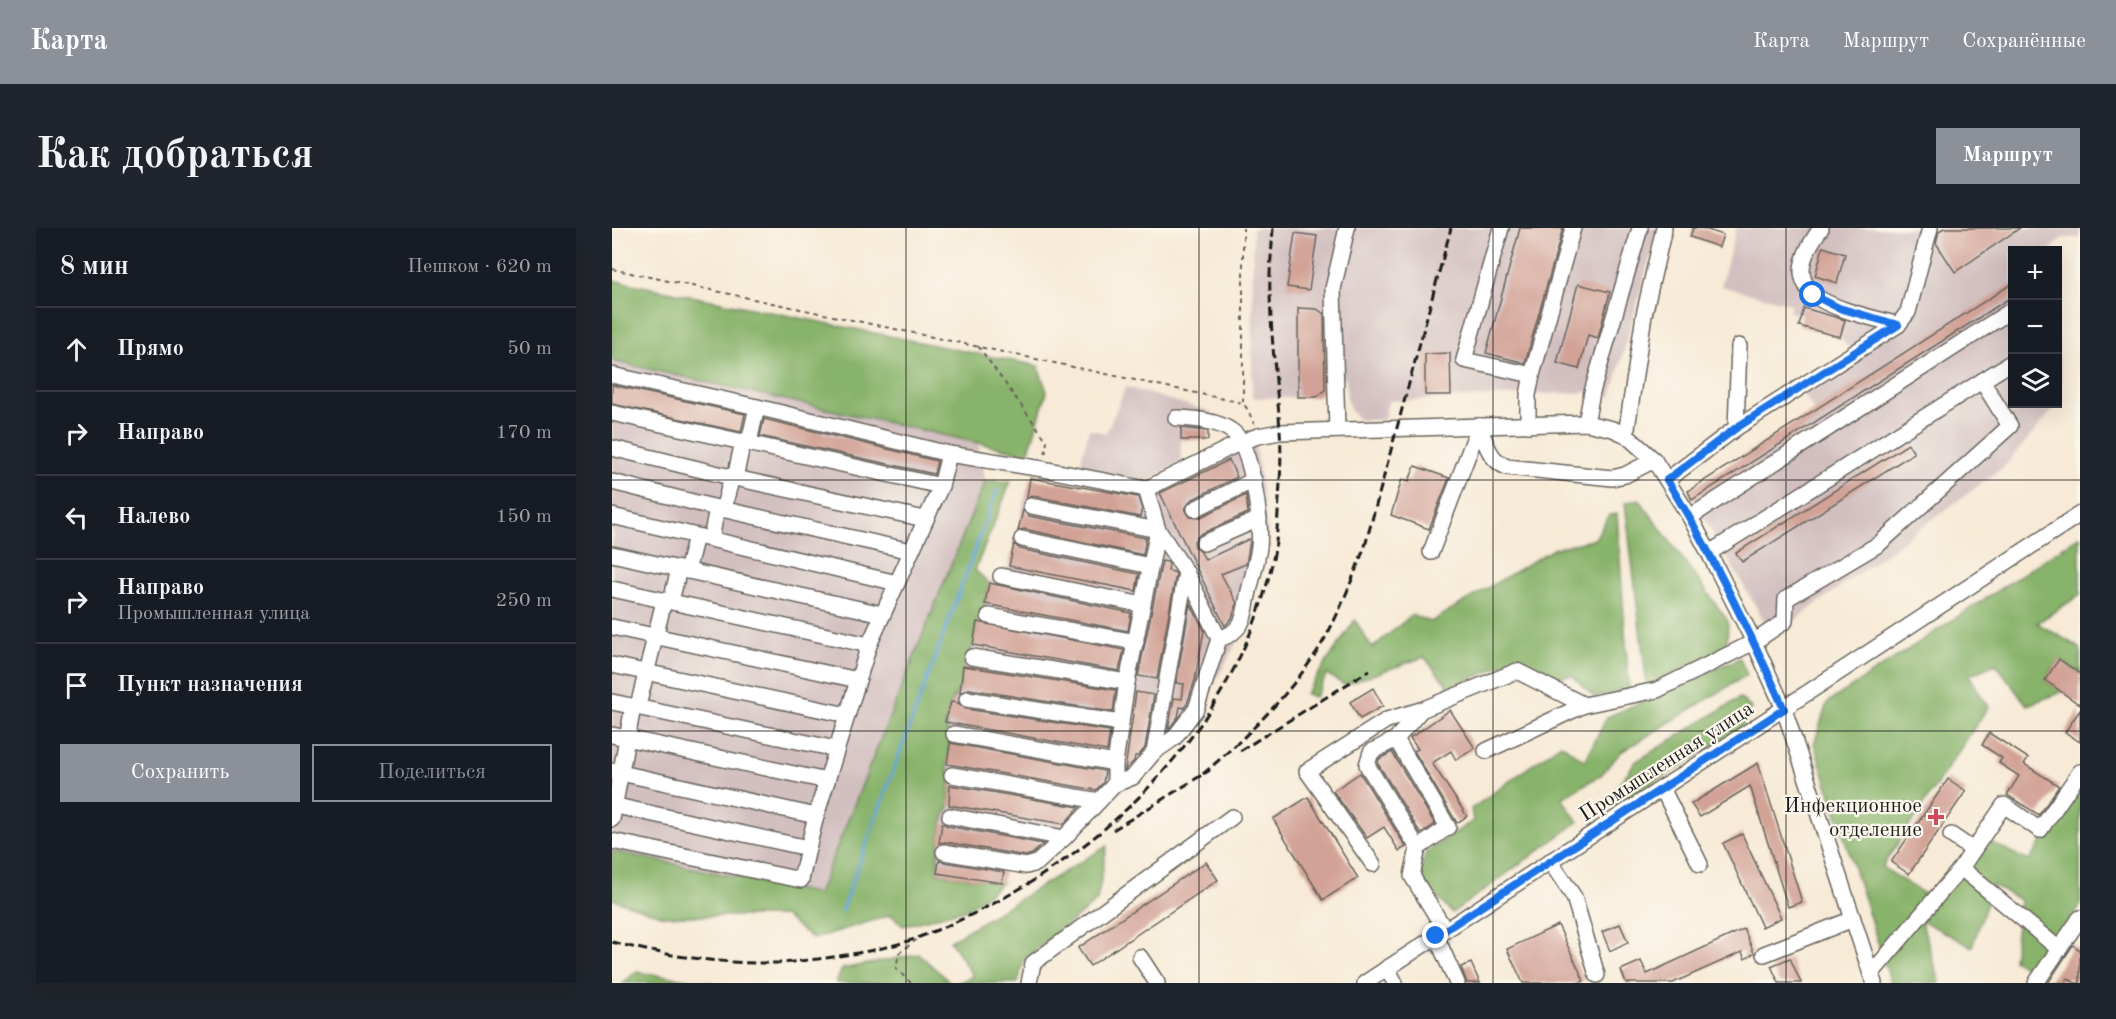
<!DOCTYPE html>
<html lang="ru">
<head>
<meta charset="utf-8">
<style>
  body { margin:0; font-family:"Old Standard TT",serif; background:#20242c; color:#f1f3f6 }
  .controls { position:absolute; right:18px; top:18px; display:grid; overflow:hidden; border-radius:0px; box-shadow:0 6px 24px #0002 }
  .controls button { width:54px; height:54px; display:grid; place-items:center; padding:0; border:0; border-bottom:2px solid #363941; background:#171b24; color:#f1f3f6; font:30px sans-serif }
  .stop { position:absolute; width:18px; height:18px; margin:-14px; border:4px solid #1a73e8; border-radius:50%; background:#fff }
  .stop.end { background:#1a73e8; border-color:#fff; box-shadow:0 2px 6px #0008 }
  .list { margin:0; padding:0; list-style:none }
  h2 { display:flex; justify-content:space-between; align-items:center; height:78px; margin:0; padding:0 24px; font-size:26px }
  h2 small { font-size:20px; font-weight:400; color:#9ea1a6 }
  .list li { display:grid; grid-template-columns:39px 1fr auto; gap:18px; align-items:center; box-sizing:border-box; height:84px; padding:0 24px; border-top:2px solid #363941 }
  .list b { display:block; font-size:22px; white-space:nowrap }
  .list p { margin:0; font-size:20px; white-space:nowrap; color:#9ea1a6 }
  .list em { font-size:20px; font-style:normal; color:#9ea1a6 }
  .actions { display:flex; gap:12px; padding:18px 24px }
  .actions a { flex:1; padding:14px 0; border:2px solid #8c9099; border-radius:0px; text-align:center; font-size:21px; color:#8c9099 }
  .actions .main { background:#8c9099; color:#fff }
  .icon { flex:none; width:33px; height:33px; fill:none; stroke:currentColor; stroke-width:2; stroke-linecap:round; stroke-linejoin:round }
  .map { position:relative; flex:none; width:1468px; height:755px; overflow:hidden; border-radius:0px }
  header { display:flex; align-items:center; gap:36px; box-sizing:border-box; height:84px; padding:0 30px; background:#8c9099; color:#fff }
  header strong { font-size:28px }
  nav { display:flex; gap:33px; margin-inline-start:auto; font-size:21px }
  .intro { display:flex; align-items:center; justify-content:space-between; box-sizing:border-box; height:144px; padding:0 36px }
  h1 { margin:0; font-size:42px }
  .button { padding:15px 27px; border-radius:0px; background:#8c9099; color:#fff; font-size:21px; font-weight:700 }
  main { display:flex; gap:36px; padding:0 36px }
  aside { flex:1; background:#171b24; border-radius:0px; box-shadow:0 6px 24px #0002 }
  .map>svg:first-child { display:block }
</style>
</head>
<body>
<header>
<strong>Карта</strong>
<nav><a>Карта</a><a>Маршрут</a><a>Сохранённые</a></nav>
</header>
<div class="intro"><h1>Как добраться</h1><a class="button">Маршрут</a></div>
<main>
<aside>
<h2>8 мин<small>Пешком · 620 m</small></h2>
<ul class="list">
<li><svg class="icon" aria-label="ahead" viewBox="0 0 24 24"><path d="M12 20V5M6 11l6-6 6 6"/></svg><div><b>Прямо</b></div><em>50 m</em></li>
<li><svg class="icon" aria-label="right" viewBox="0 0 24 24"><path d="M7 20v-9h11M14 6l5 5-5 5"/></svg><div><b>Направо</b></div><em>170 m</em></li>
<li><svg class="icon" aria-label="left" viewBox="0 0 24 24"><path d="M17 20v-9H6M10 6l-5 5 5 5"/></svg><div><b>Налево</b></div><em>150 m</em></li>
<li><svg class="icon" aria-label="right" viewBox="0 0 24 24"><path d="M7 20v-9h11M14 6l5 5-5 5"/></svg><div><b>Направо</b><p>Промышленная улица</p></div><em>250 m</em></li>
<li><svg class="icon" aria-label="arrive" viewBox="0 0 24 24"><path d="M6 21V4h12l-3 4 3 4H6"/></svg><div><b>Пункт назначения</b></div></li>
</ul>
<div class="actions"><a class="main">Сохранить</a><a>Поделиться</a></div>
</aside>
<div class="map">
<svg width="1468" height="755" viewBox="0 0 1468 755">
  <rect width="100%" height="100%" fill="#fbf7ec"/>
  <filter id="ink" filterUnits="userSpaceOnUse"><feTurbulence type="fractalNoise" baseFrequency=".0167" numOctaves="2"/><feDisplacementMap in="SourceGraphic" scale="12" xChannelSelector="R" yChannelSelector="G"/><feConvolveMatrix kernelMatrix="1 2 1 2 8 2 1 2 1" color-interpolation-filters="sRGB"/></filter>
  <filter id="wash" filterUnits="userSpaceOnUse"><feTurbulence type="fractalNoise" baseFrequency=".008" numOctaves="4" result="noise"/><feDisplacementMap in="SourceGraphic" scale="24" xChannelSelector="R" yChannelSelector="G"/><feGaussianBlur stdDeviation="1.35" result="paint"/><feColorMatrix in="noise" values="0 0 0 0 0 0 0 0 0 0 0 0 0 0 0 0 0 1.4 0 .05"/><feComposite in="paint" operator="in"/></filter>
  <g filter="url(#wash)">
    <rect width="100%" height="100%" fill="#f7ead6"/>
    <g fill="#d2bfc0">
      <path d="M641 0H1046L999 169 980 164 776 173 772 192H747L739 183 735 172 734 150 713 151V162L705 169 640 170Z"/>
      <path d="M1124 0H1468V10H1451L1438 22H1400V176H1446V109L1450 171 1392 239 1161 408 1076 263 1202 183 1191 165 1245 131 1228 109 1187 98 1190 87 1177 84 1179 76 1109 58Z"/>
      <path d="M0 133 366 215 373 253 206 667 0 623Z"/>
      <path d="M514 159 599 184 596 212H569V233L535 254 467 241 477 201 494 205Z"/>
      <path d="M643 215 656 303 632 399 587 486 563 515 424 640 392 642 390 655 325 645 327 615 330 595 337 577 338 554 335 536 338 515 333 494 339 474 348 460 351 438 361 417 365 394 373 376 377 355 397 338 418 250 532 270Z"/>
    </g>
    <g fill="#88b36b" stroke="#526844" stroke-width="1.5">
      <path d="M0 52 426 138 435 164 416 226 0 133Z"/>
      <path d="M373 253H399L363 342 377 355 373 376 365 394 361 417 351 438 348 460 339 474 333 494 338 515 335 536 338 554 337 577 330 595 327 615 325 645 390 655 355 681 291 698 279 687 201 711 172 688H51L0 671V623L206 666Z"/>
      <path d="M1027 271 1116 393 1115 419 1035 459 1013 275Z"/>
      <path d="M1005 286 1017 461 982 469 960 447 935 451 905 431 838 460 812 429 732 457 715 446 703 469 693 466 743 392 760 420 800 387 819 394 941 321 983 311 997 287Z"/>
      <path d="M1468 308V367L1425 395 1468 420V446L1447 431 1433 452 1450 464 1415 477 1384 436 1357 447 1376 479 1270 639 1320 671 1372 611 1417 633 1468 557V678L1420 743 1401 732 1408 672 1381 657 1360 719 1309 692 1328 755H1279L1202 516 1215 475Z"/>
      <path d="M1128 430 1135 447 1009 524 989 547 950 570 966 594 840 685 807 649 814 624 861 593 859 581 949 516 973 533 995 489Z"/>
      <path d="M1128 470 1139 480 1131 499 1003 578 997 571 1023 534Z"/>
      <path d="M495 618 485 673 412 731 406 755H346L361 748 338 713Z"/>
      <path d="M307 726 339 755H224L230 741Z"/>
      <path d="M24 744 101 755H11Z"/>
    </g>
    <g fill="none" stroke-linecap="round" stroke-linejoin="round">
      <path stroke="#65a4d8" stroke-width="3" d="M229 684 385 262"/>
    </g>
    <g id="blocks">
      <g fill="#d2a296">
        <path d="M908 0H951L913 135 874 125Z"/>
        <path d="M1081 0H1090L1111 7 1107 19 1078 9Z"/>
        <path d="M1332 0H1408L1343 44 1324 15 1327 3Z"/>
        <path d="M683 5 705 8 697 62 675 59Z"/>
        <path d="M1211 19 1233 26 1225 55 1203 48Z"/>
        <path d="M1401 55V68L1080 272 1076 263Z"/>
        <path d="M966 56 998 64 986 110 976 107 967 141 945 135Z"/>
        <path d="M686 80 705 81 712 86 713 162 705 169H686Z"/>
        <path d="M1192 80 1233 92 1228 109 1187 98Z"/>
        <path d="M838 125 839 167H813V126Z"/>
        <path d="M0 157 133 186 129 204 0 176Z"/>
        <path d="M152 191 325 233 322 246 148 208Z"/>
        <path d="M569 200 596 203V212H569Z"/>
        <path d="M1296 216 1302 225 1130 334 1124 325Z"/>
        <path d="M617 232 625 249 579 272 573 281 578 289 587 290 634 267 636 285 588 306 582 313 583 319 589 324 593 332 637 311 638 313 634 336 609 346 625 375 620 390 613 398 548 265Z"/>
        <path d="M803 238 837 250 817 301 779 287 790 251 797 253Z"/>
        <path d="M418 250 526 269 530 281 528 289 421 268 415 269Z"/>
        <path d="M411 282 417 288 534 310 531 327 412 301 406 303Z"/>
        <path d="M402 316 408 321 527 346 524 363 397 338Z"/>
        <path d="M550 333 556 334 557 337 556 343 562 344 564 346 545 451 526 448Z"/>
        <path d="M377 355 519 385 516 403 373 376Z"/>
        <path d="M578 375 592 402 583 452 575 476 572 480 568 479 566 489 556 502 562 470 570 471 572 456 564 455Z"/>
        <path d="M365 394 512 422 507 443 361 417Z"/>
        <path d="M1447 431 1468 446V477L1433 452Z"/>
        <path d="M351 438 504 462 501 484 357 461 348 465Z"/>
        <path d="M761 460 771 478 748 491 738 474Z"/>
        <path d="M524 464 542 467 533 520 526 528H523L522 533 513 542Z"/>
        <path d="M339 474 346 475 354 481 498 503 495 523 333 494Z"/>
        <path d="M838 482 863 520 844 532 839 523 820 535 855 588 845 595 802 523 806 521 798 510Z"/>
        <path d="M1468 482V514L1453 504Z"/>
        <path d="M1377 505 1416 530 1412 536 1447 558 1427 587 1395 567 1407 548 1387 535 1390 530 1370 517Z"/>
        <path d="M338 515 493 543 491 555 484 562 335 536Z"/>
        <path d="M780 524 823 596 809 606 766 536 767 531Z"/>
        <path d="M1146 535 1190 674 1176 679 1138 558 1088 589 1079 576Z"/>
        <path d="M748 545 794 619 787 623 772 599 755 610 721 563Z"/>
        <path d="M1336 551 1354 563 1297 646 1279 634Z"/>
        <path d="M338 557 467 579 452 596 337 577Z"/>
        <path d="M696 569 746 650 711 672 661 591Z"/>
        <path d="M330 595 336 598 431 616 420 626 414 628 334 614 327 615Z"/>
        <path d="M1130 606 1169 690 1150 699 1111 615Z"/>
        <path d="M327 633 392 644 390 655 325 645Z"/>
        <path d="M594 634 606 652 478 738 466 720Z"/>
        <path d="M1008 696 1016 714 998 723 990 704Z"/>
        <path d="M946 697 972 753 966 755H911L895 721Z"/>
        <path d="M1132 701 1142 725 1133 731 1130 724 1061 755H1014L1009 742 1029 733 1035 746Z"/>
        <path d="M1461 717 1468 722V755H1463L1456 750 1453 755H1436Z"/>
        <path d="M1178 730 1189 755H1167L1159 738Z"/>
        <path d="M859 735 868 755H855L849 739Z"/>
      </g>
    </g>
  </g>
  <g filter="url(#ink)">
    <use href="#blocks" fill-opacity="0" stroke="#69645d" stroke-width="1.5"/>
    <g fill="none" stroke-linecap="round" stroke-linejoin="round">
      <defs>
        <g id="minor">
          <path d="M889 0 852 132 920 147"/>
          <path d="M1209 0C1201 12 1190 27 1190 43 1190 51 1195 62 1202 67 1221 82 1263 90 1286 97"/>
          <path d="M0 147 145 179 337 226"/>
          <path d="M0 185 329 258"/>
          <path d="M974 195 980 164 1028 0"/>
          <path d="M916 197V167L920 147 961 0"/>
          <path d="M867 198C874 215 877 232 895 239L1000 250 1013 247 1042 232"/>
          <path d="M1124 200 1286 97 1296 84 1318 0"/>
          <path d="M725 202 721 61 735 0"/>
          <path d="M1014 207 1032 87 1052 0"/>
          <path d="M137 214 145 179"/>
          <path d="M0 220 123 250 313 291"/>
          <path d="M123 250 131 213"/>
          <path d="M1055 252 1124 200 1127 118"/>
          <path d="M0 254 105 280 299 323"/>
          <path d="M419 278 546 302 574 344 542 524"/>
          <path d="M583 281 642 252"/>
          <path d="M111 282 120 249"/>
          <path d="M0 288 285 355"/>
          <path d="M1078 289 1400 82"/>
          <path d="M99 311 105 280"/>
          <path d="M410 311 538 338"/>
          <path d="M592 315 647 291"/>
          <path d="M819 324 867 198"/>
          <path d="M1097 325 1400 134"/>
          <path d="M0 326 270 386"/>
          <path d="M75 343 84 308"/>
          <path d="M574 344 607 411"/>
          <path d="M389 348 531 377"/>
          <path d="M0 361 257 417"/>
          <path d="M59 373 67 341"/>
          <path d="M377 388 524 414"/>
          <path d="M0 399 246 452"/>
          <path d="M360 429 515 454"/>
          <path d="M0 437 235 487"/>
          <path d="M355 471 509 495"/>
          <path d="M0 474 224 521"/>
          <path d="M809 482 784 511 836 599 806 620 800 648 833 702"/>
          <path d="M342 506 503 535"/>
          <path d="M0 507 215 553"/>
          <path d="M784 511 759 524 755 537 806 620"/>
          <path d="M874 523 972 477 1045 462 1142 414 1173 393 1174 371 1267 316 1398 198 1370 153"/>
          <path d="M0 543 204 588"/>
          <path d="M340 547 487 573"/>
          <path d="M503 556V535L515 454 546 302 534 261"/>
          <path d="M1050 560 1088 636"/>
          <path d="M0 577 196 620 204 588 257 417 329 258 337 226 431 241 534 261 629 214 646 208 668 204 974 195 1001 201 1014 207 1042 232 1078 289 1097 325 1142 414 1172 481 1262 755"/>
          <path d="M338 588 452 610"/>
          <path d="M0 591 21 479 27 474 52 373"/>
          <path d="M1339 607 1361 622"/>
          <path d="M0 613 189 652 196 620"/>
          <path d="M332 624 414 638 425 635 452 610 503 556 521 549 542 524 562 510 584 481 607 411C617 408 624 404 629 395 633 388 634 377 636 368 639 352 645 335 647 319 650 295 640 219 621 204 606 192 582 191 564 190"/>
          <path d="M938 633 962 669 985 747"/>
          <path d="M761 636 695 543 775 492 809 482 905 443 972 477"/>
          <path d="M1349 640 1447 721"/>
          <path d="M824 708 845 755"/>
          <path d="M1152 726 1241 691"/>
          <path d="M528 729 545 755"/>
          <path d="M775 740 783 755"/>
          <path d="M1259 746 1349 640 1392 577 1428 602 1468 544"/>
          <path d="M417 755 421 735 620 589"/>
          <path d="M753 755 1468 286"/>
          <path d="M1424 755 1468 690"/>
        </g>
      </defs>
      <use href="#minor" stroke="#69645d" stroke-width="18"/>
      <g stroke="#69645d" stroke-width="2" stroke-dasharray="4.5 4.5" stroke-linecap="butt">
        <path d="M0 41 631 175 636 182 642 196"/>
        <path d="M366 118 435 213 433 228"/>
        <path d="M631 174V0"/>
        <path d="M299 755 284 740 287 725 308 709"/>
      </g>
      <use href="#minor" stroke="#fff" stroke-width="15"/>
      <g stroke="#1c1c1c" stroke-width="3" stroke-dasharray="9 4.5" stroke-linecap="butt">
        <path d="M628 523 758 442"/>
        <path d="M591 546C634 509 674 471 706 422 726 390 739 354 753 318L839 0"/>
        <path d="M501 602 598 542"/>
        <path d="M0 714C54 728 108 736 165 735 178 735 192 732 206 731 237 727 281 720 310 708 477 644 626 507 662 326 665 313 665 299 666 285 668 258 670 229 668 202 665 156 659 111 658 65 657 44 660 22 661 0"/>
      </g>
    </g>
  </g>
  <g fill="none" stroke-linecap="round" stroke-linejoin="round" filter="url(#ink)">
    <path stroke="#1a73e8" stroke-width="8" d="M824 708 1172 481C1137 402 1100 325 1055 252L1124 200 1286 97 1227 80 1201 67"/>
  </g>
  <path fill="none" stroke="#1c1c1c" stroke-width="1.5" stroke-opacity="0.55" d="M294 0V755M587 0V755M881 0V755M1174 0V755M0 252H1468M0 503H1468"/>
  <path fill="#d1495b" stroke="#fbf7ec" stroke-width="2" d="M1321 580h6v6h6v6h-6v6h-6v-6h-6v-6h6z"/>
  <g text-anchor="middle" stroke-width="4.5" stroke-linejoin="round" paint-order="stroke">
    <g font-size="21" fill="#1c1c1c" stroke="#fbf7ec">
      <text transform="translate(1054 533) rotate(-33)" y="7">Промышленная улица</text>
    </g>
    <g font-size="21" fill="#1c1c1c" stroke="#fbf7ec" text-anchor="end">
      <text x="1310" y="584">Инфекционное<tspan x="1310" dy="24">отделение</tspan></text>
    </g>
  </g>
</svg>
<div class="controls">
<button>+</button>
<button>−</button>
<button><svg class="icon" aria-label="layers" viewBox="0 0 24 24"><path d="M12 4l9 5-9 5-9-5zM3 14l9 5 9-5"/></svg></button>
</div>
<div class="stop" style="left:1201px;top:67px"></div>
<div class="stop end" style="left:824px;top:708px"></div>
</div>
</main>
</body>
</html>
